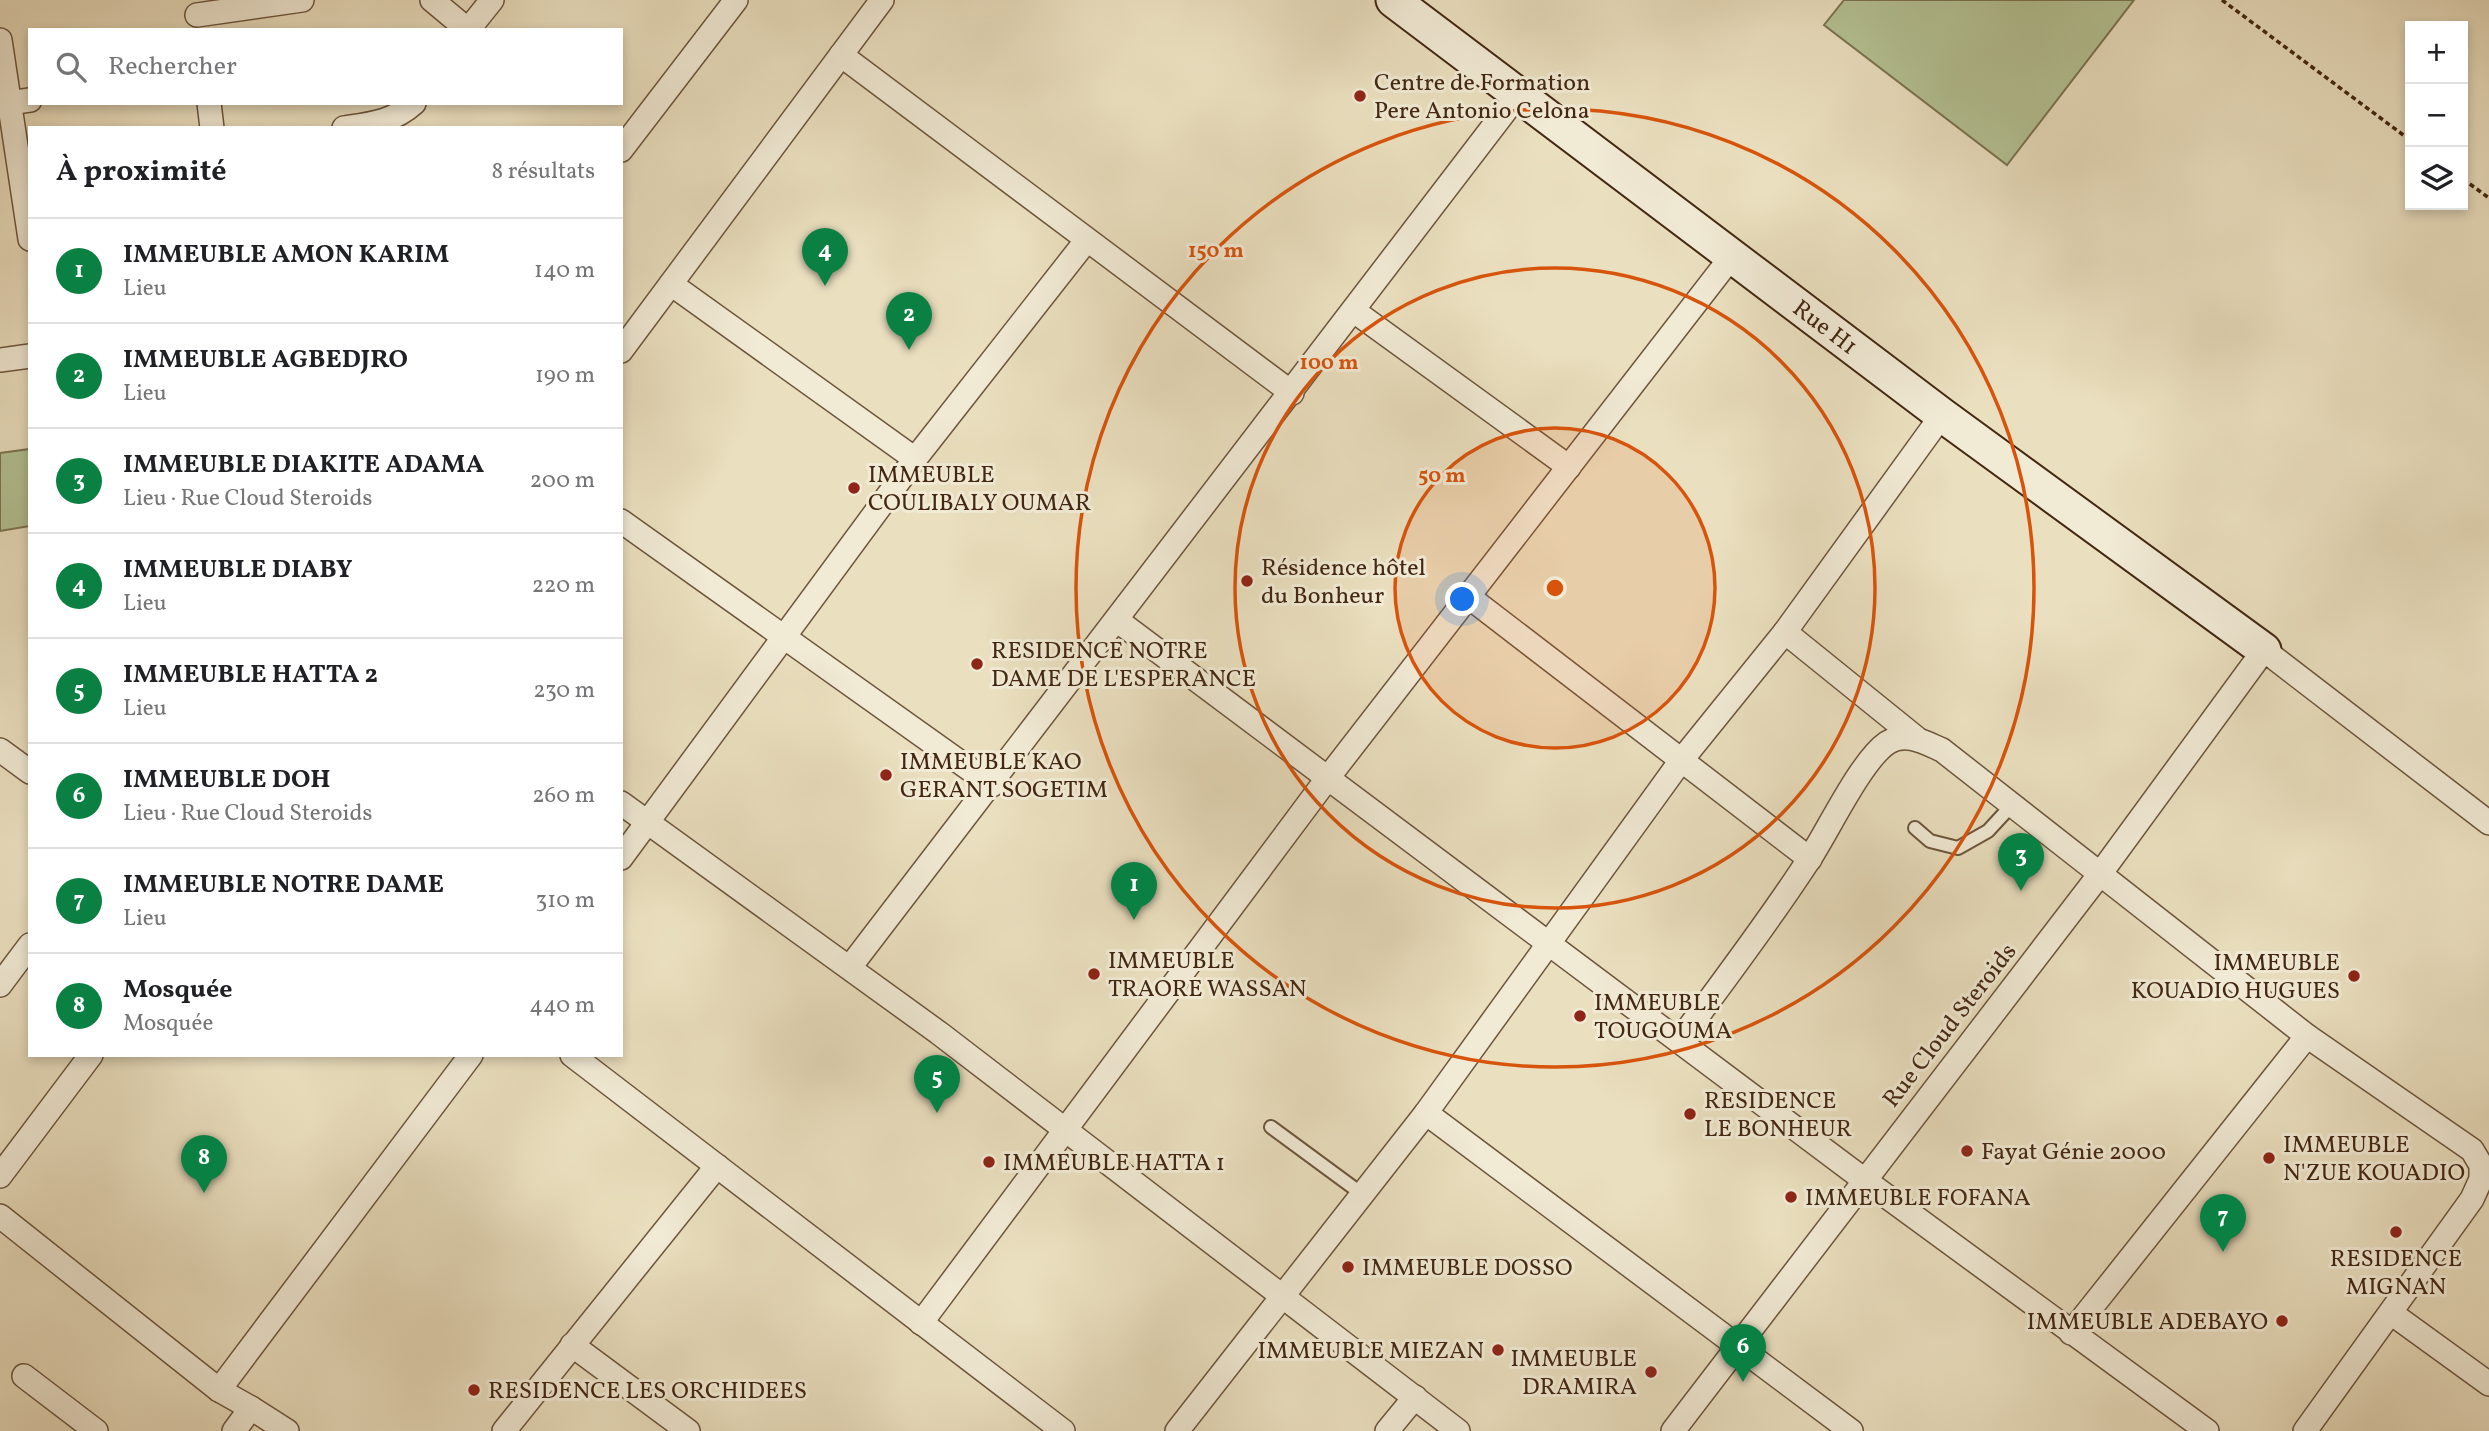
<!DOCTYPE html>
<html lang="fr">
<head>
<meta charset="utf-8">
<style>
  body { margin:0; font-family:Vollkorn,serif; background:#f6f6f6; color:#202124 }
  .controls { position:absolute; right:21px; top:21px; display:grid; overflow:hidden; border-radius:0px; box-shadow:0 4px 10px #0003 }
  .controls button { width:63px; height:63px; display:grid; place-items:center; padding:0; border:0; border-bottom:2px solid #e0e0e0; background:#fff; color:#202124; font:35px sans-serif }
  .you { position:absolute; left:1463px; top:600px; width:24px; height:24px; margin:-18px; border:5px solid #fff; border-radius:50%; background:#1a73e8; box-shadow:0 0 0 10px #1a73e833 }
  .badge { display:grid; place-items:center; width:46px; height:46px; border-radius:50%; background:#0b8043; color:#fff; font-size:23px; font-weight:700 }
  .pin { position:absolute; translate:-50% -58px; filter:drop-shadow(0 2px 4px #0008) }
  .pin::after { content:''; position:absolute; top:37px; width:24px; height:21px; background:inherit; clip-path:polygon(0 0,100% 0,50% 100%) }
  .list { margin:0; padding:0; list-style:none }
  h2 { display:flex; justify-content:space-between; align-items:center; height:91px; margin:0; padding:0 28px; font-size:30px }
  h2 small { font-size:23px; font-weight:400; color:#757577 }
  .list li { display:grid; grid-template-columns:46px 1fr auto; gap:21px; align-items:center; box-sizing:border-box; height:105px; padding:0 28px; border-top:2px solid #e0e0e0 }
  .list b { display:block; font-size:26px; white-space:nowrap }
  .list p { margin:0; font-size:23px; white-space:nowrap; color:#757577 }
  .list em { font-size:23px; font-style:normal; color:#757577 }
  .icon { flex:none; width:38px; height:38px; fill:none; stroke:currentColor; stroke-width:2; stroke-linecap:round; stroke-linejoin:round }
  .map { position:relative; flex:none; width:2489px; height:1431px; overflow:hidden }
  .search { position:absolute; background:#fff; box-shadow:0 4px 10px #0003; left:28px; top:28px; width:595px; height:77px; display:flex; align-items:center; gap:18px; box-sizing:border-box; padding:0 24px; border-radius:0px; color:#757577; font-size:26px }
  .panel { position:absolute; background:#fff; box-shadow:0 4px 10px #0003; left:28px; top:126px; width:595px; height:931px; border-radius:0px }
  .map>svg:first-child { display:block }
</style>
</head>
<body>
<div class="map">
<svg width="2489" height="1431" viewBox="0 0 2489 1431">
  <rect width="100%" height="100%" fill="#eadfbf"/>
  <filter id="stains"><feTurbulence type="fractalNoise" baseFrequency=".00286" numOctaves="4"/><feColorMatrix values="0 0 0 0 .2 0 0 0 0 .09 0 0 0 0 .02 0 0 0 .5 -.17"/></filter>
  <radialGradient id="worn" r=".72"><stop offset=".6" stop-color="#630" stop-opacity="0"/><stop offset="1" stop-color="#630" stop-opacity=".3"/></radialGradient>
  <g fill="#b4c294" stroke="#7c7452" stroke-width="2">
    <path d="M1844 0H2134L2007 165 1824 25Z"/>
    <path d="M30 449V526L0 531V453Z"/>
  </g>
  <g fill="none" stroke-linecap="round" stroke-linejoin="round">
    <defs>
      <g id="lane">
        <path d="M1915 828 1930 841 1958 848 1988 831 2012 805"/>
        <path d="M1271 1127 1362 1194"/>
      </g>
      <g id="street">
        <path d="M432 0 468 30"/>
        <path d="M197 15 302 0"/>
        <path d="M468 30 492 0"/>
        <path d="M0 40 30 239"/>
        <path d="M841 55 1292 393"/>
        <path d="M209 103 212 128"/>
        <path d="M0 104 30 100"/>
        <path d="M344 128C371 124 393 122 414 103"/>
        <path d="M621 150 736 0"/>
        <path d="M671 284 915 459"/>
        <path d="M1354 311 1569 467"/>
        <path d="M621 351 882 0"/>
        <path d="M0 360 30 356"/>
        <path d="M621 521 992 785"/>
        <path d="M1469 597 1810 859"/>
        <path d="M1118 621 1863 1179 2207 1431"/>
        <path d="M1785 632 1915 737"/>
        <path d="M0 750 30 772"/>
        <path d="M621 803 939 1033 1458 1431"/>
        <path d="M621 858 915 459 1086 241"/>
        <path d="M850 967 1519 93"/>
        <path d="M0 985 30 945"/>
        <path d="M1680 1040C1724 980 1770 920 1810 858 1829 829 1861 761 1887 743 1906 731 1924 742 1942 750L2307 1036 2472 1150 2481 1165V1179L2472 1199 2305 1431"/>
        <path d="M572 1055 1063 1431"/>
        <path d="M1426 1113 1851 1431"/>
        <path d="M0 1176 91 1055"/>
        <path d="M0 1216 219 1390 251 1408 234 1431"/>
        <path d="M2391 1313 2489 1384"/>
        <path d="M921 1323 1327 779 1732 256"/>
        <path d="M2071 1333 2307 1036"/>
        <path d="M572 1345 688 1431"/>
        <path d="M24 1376 96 1431"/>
        <path d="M219 1390 471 1055"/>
        <path d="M251 1408 287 1431"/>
        <path d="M504 1431 717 1166"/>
        <path d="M1177 1431 1426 1113 1680 762 1785 632 1942 415"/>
        <path d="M1387 1431 1415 1397"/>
        <path d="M1673 1431 2100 874 2264 650 2489 823"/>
      </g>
      <g id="secondary">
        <path id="s1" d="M1393 0 1942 415 2264 650"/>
      </g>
    </defs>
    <use href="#lane" stroke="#6d553c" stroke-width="16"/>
    <use href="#street" stroke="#6d553c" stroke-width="26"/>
    <use href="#secondary" stroke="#432711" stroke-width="37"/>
    <g stroke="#432711" stroke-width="3.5" stroke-dasharray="5 3.5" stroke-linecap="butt">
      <path d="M2222 0 2410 140"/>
      <path d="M2463 179 2489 198"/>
    </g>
    <use href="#lane" stroke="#f1ead5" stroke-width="12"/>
    <use href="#street" stroke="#f1ead5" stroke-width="23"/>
    <use href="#secondary" stroke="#f1ead5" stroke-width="33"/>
  </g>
  <circle cx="1555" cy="588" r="160" fill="#d8540c" fill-opacity=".12"/>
  <g fill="none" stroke="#d8540c" stroke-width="3.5">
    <circle cx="1555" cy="588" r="160"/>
    <circle cx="1555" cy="588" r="320"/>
    <circle cx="1555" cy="588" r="479"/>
  </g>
  <g fill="#8f2418" stroke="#f1ead5" stroke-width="2.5">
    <circle cx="1360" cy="96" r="7"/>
    <circle cx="854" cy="488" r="7"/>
    <circle cx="1247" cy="581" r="7"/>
    <circle cx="977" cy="664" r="7"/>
    <circle cx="886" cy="775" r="7"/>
    <circle cx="1094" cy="974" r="7"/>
    <circle cx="2354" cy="976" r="7"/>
    <circle cx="1580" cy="1016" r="7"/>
    <circle cx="1690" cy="1114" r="7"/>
    <circle cx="1967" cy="1151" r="7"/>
    <circle cx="2269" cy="1158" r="7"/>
    <circle cx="989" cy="1162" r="7"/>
    <circle cx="1791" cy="1197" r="7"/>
    <circle cx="2396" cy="1232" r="7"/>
    <circle cx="1348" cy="1267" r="7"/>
    <circle cx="2282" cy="1321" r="7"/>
    <circle cx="1498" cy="1350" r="7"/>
    <circle cx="1651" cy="1372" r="7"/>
    <circle cx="474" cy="1390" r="7"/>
  </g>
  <g text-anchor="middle" stroke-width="6" stroke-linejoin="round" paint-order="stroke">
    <g font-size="24" fill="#432711" stroke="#f1ead5" text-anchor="start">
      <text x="1374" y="90">Centre de Formation<tspan x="1374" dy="28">Pere Antonio Celona</tspan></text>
      <text x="868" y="482">IMMEUBLE<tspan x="868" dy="28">COULIBALY OUMAR</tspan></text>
      <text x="1261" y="575">Résidence hôtel<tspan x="1261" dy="28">du Bonheur</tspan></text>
      <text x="991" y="658">RESIDENCE NOTRE<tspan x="991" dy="28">DAME DE L'ESPERANCE</tspan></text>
      <text x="900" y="769">IMMEUBLE KAO<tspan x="900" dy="28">GERANT SOGETIM</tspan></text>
      <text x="1108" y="968">IMMEUBLE<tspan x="1108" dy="28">TRAORE WASSAN</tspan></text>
      <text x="2340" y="970" text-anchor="end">IMMEUBLE<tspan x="2340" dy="28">KOUADIO HUGUES</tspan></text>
      <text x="1594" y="1010">IMMEUBLE<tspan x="1594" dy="28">TOUGOUMA</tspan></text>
      <text x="1704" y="1108">RESIDENCE<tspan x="1704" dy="28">LE BONHEUR</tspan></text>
      <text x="2283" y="1152">IMMEUBLE<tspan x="2283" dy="28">N'ZUE KOUADIO</tspan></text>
      <text x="1981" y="1159">Fayat Génie 2000</text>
      <text x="1003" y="1170">IMMEUBLE HATTA 1</text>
      <text x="1805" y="1205">IMMEUBLE FOFANA</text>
      <text x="2396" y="1266" text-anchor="middle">RESIDENCE<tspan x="2396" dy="28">MIGNAN</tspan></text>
      <text x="1362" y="1275">IMMEUBLE DOSSO</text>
      <text x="2268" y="1329" text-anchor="end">IMMEUBLE ADEBAYO</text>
      <text x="1484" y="1358" text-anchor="end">IMMEUBLE MIEZAN</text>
      <text x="1637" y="1366" text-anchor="end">IMMEUBLE<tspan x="1637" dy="28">DRAMIRA</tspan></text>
      <text x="488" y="1398">RESIDENCE LES ORCHIDEES</text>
    </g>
    <g font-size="24" fill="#432711" stroke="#f1ead5">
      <text dy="8" stroke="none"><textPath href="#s1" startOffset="542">Rue H1</textPath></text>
      <text transform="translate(1949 1025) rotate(-52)" y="8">Rue Cloud Steroids</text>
    </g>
  </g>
  <circle cx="1555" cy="588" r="10" fill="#d8540c" stroke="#f1ead5" stroke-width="3.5"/>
  <g font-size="21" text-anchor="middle" font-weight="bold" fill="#d8540c" stroke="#f1ead5" stroke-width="6" stroke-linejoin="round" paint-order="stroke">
    <text x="1216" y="257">150 m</text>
    <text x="1329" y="369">100 m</text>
    <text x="1442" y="482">50 m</text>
  </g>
  <rect width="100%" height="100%" filter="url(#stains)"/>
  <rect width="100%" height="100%" fill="url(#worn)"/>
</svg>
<div class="controls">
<button>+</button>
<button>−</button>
<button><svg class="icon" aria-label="layers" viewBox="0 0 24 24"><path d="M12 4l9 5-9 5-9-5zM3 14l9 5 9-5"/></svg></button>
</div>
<div class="you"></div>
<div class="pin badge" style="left:1134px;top:920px">1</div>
<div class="pin badge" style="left:909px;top:350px">2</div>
<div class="pin badge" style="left:2021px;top:891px">3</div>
<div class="pin badge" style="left:825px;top:286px">4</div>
<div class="pin badge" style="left:937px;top:1113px">5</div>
<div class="pin badge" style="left:1743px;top:1382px">6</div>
<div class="pin badge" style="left:2223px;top:1252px">7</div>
<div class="pin badge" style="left:204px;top:1193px">8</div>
<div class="search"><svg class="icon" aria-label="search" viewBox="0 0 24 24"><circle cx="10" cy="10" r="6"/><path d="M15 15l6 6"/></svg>Rechercher</div>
<section class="panel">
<h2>À proximité<small>8 résultats</small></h2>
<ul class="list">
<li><span class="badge">1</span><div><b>IMMEUBLE AMON KARIM</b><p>Lieu</p></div><em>140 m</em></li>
<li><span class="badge">2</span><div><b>IMMEUBLE AGBEDJRO</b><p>Lieu</p></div><em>190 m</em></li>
<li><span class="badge">3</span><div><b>IMMEUBLE DIAKITE ADAMA</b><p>Lieu · Rue Cloud Steroids</p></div><em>200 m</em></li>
<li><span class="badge">4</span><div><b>IMMEUBLE DIABY</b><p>Lieu</p></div><em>220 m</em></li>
<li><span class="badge">5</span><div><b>IMMEUBLE HATTA 2</b><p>Lieu</p></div><em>230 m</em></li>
<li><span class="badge">6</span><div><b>IMMEUBLE DOH</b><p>Lieu · Rue Cloud Steroids</p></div><em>260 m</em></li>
<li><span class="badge">7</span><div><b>IMMEUBLE NOTRE DAME</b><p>Lieu</p></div><em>310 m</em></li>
<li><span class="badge">8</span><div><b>Mosquée</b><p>Mosquée</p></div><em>440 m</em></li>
</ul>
</section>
</div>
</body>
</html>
